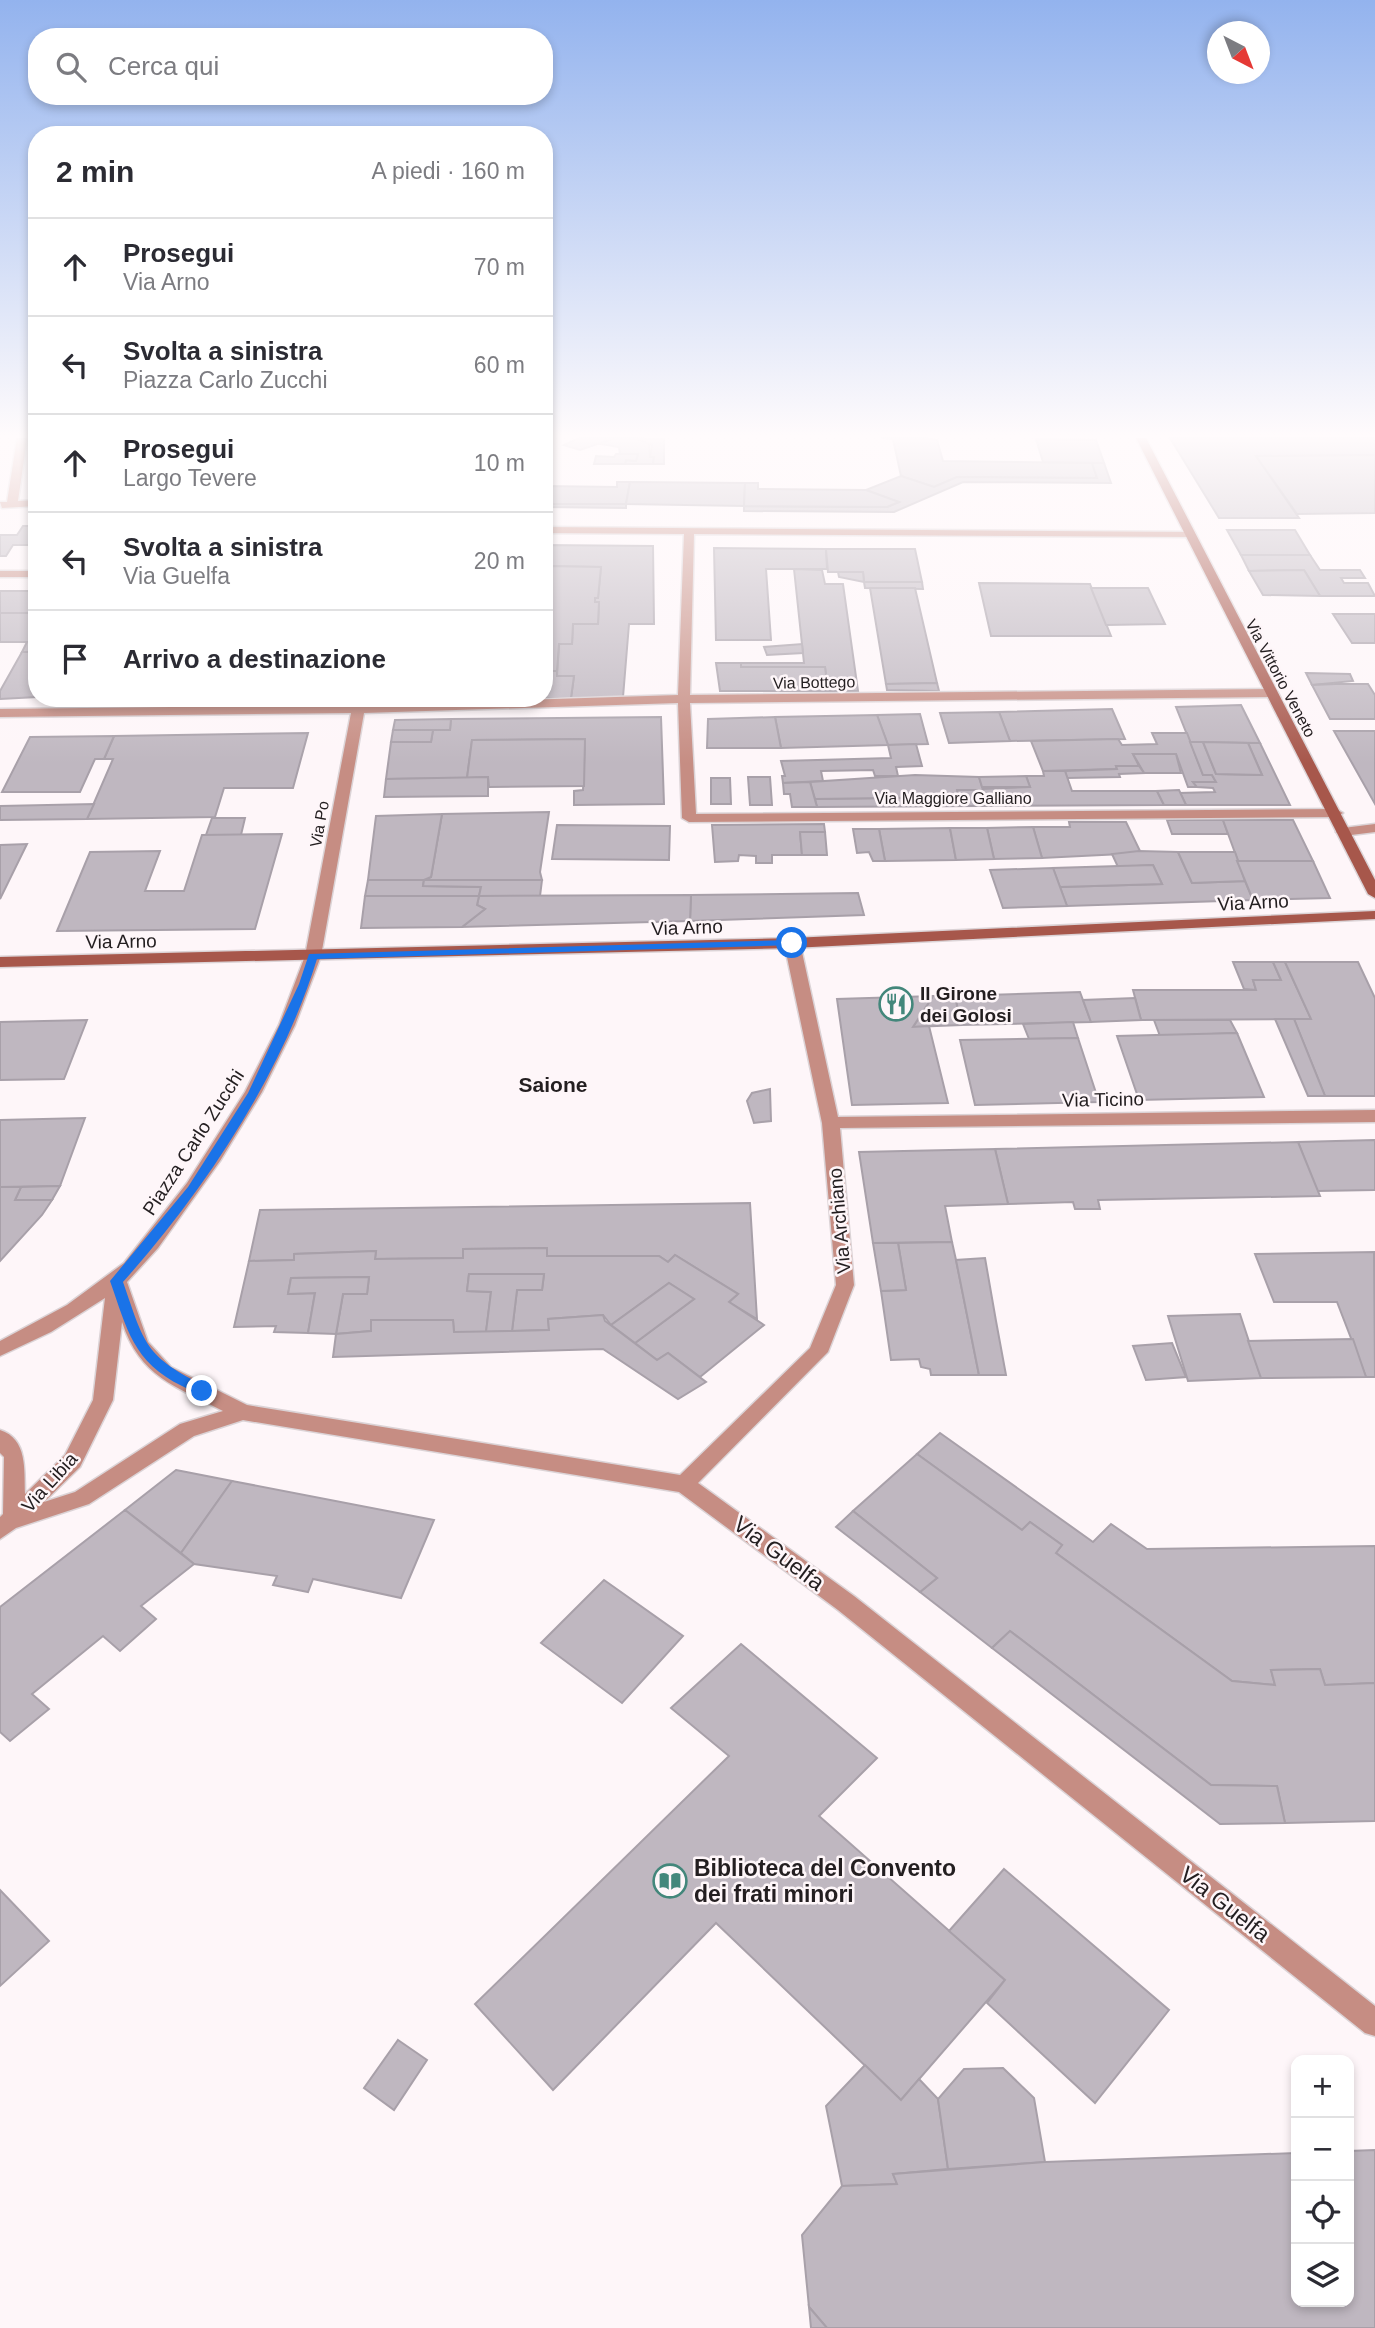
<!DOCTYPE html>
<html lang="it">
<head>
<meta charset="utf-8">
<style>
  body { margin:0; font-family:Arial,sans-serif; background:#f2f2f3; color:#2b2b33 }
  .controls { position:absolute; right:21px; bottom:21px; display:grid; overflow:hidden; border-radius:14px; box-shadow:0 4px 10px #0003 }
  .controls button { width:63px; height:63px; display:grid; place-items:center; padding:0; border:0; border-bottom:2px solid #e1e1e2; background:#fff; color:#2b2b33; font:35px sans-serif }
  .compass { position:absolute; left:1207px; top:21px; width:63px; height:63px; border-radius:50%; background:#fff; box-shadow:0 4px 10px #0003; rotate:138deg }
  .stop { position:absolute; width:21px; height:21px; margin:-16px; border:5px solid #1a73e8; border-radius:50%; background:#fff }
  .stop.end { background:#1a73e8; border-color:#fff; box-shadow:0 2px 7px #0008 }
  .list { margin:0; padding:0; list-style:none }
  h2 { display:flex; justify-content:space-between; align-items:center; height:91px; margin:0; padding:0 28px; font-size:30px }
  h2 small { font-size:23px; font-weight:400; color:#7c7c81 }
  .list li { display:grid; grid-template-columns:46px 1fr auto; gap:21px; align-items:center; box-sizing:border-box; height:98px; padding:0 28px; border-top:2px solid #e1e1e2 }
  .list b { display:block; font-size:26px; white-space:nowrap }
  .list p { margin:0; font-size:23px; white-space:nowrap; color:#7c7c81 }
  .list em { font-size:23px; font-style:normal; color:#7c7c81 }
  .icon { flex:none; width:38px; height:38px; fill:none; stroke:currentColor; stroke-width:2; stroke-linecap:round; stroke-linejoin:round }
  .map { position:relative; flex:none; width:1375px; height:2328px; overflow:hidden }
  .search { position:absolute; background:#fff; box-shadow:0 4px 10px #0003; left:28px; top:28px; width:525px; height:77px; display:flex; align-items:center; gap:18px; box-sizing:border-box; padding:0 24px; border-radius:28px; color:#7c7c81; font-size:26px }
  .panel { position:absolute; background:#fff; box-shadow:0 4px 10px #0003; left:28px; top:126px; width:525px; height:581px; border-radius:28px }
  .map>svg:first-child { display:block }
</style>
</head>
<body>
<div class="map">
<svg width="1375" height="2328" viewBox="0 0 1375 2328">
  <rect width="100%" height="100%" fill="#fef6f9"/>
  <g fill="#bfb7c0" stroke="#a8a0a9" stroke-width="2">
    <path d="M579 438H609L612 439 580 450 564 445Z"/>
    <path d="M609 438H635L649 442 650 457H654L653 464H625L626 460 636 461 638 454H620L619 447 601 444 612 439Z"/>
    <path d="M635 438 664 439V464H653L654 457H650L652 445Z"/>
    <path d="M926 438 937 440 943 461 1092 463 1097 478 957 477 934 487 901 476 893 439 881 438Z"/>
    <path d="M1170 438H1375V455L1256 456 1299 518H1219Z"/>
    <path d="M1036 439 1096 440 1104 463 1043 462Z"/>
    <path d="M616 454H638L636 461 626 460 625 464H594L596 456 614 457Z"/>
    <path d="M1375 455V513L1297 514 1256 456Z"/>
    <path d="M1092 463H1104L1111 483 963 482 894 512 744 511V506L887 507 899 502 866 490 901 476 934 487 957 477 1097 478Z"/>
    <path d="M617 482H630L626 504H544V486L617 487Z"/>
    <path d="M630 482 745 483 744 506 626 504Z"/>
    <path d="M745 483H758V489L866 490 899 502 887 507 744 506Z"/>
    <path d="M544 504H626V508L544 507Z"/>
    <path d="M23 526H37V545H13L6 556H0V535H17Z"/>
    <path d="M1227 530H1295L1310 555H1241Z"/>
    <path d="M544 545 653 546 654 624H629L623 697 571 698 574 676H557L559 644H572L573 624H598L599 602H595V598H598L601 567 544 566Z"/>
    <path d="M714 548 826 549 827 569H766L771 640H716Z"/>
    <path d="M826 549H915L922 582H864L863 572H828Z"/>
    <path d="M1241 555H1310L1320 570H1360L1365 578H1341L1344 583H1368L1375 596H1320L1304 570 1249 571Z"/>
    <path d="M544 566 601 567 598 598H595V602H599L598 624H573L572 644H559L557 671H544Z"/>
    <path d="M794 569 822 570 825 584H843L858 691H828L825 667H741V663H804Z"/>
    <path d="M1304 570 1320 596 1263 595 1249 571Z"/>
    <path d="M838 572H863L864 582 839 577Z"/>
    <path d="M864 582H922L923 589 865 588Z"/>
    <path d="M979 583 1090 584 1111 636H991Z"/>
    <path d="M870 588H915L937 683 886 684Z"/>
    <path d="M1091 588H1148L1165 624 1106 625Z"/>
    <rect x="0" y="591" width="37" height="22"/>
    <path d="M0 613H37L32 629H37V652H22L27 642H0Z"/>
    <path d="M1333 614H1375V643H1352Z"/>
    <path d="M802 644 803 653 767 655 764 647Z"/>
    <path d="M22 652H37V697L0 699V691Z"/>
    <path d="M716 663H741V667H825L828 691H720Z"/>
    <path d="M544 671H557V676H574L571 698H544Z"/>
    <path d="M1306 673 1350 674 1353 681 1312 685Z"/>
    <path d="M937 683 939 691 887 690 886 684Z"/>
    <path d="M1336 684H1368L1375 695V719H1330L1312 685Z"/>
    <path d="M1241 705 1260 743 1190 742 1176 707Z"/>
    <path d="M1112 709 1125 739 1010 741 999 712Z"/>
    <path d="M999 712 1010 741 949 743 940 713Z"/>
    <path d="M920 714 928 744 888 745 877 715Z"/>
    <path d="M877 715 888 745 781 748 775 717Z"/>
    <path d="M661 717 664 804 574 805V791L583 790 585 739 472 740 467 778 386 779 391 742H431L433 730H450L451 719Z"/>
    <path d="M775 717 781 748H707L708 719Z"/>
    <path d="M451 719 450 730H393L395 720Z"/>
    <path d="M393 730H433L431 742H391Z"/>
    <path d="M1334 731H1375V804Z"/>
    <path d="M308 733 293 788H224L215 817 87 819 113 759H104L114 736Z"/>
    <path d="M1152 733H1187L1203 775H1212L1216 782H1193L1197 787H1188L1176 754H1133L1139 766H1116L1117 769 1043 771 1031 741 1118 739 1122 745 1157 744Z"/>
    <path d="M114 736 104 759H95L80 792H2L30 737Z"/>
    <path d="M585 739 584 786 489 787 488 777 467 778 472 740Z"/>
    <path d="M1190 742H1203L1216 774 1262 775 1248 743H1260L1290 805H1186L1180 793 1215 792 1213 788 1197 787 1193 782H1216L1212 775H1203Z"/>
    <path d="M1203 742 1248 743 1262 775 1216 774Z"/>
    <path d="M916 744 922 766 896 767 898 776H875L873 770 821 771 823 781 783 783 782 776H785L781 761 891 758 888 745Z"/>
    <path d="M1133 754H1176L1181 773H1144Z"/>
    <path d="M1116 766H1139L1144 773 1119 774 1120 777 1067 778 1065 771 1117 769Z"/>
    <path d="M1043 771H1065L1072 791H1157L1164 805 817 807 815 799 958 797 957 790 1030 787 1026 776H1044Z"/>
    <path d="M915 775 979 777 983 790H957L958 797 815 799 810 782Z"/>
    <path d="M1026 776 1030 787H982L979 777Z"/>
    <path d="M488 777V796L384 797 386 779Z"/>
    <path d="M748 777H770L772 805H750Z"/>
    <path d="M711 778H730L731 804H711Z"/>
    <path d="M810 782 817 807H792L790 794H784L783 783Z"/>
    <path d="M1179 790 1186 805H1164L1157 791Z"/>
    <path d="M94 804 87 819 0 820V806Z"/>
    <path d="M549 812 540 872 542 880H424L431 877 442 814Z"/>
    <path d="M442 814 431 877 424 880H368L376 816Z"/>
    <path d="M212 818H245L241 835H206Z"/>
    <path d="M1167 820H1223L1228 834H1172Z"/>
    <path d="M1223 820H1293L1313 861H1238Z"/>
    <path d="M1069 822H1126L1141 853 1042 858 1033 827H1070Z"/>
    <path d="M824 824 825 832H800L802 855H772V863H756V856L739 855 738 861 715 862 712 825Z"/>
    <path d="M557 825 670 826 669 860 552 859Z"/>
    <path d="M1033 827 1042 858 994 859 987 828Z"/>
    <path d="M950 828 956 860 885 861 879 829Z"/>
    <path d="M950 828H987L994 859 956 860Z"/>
    <path d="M853 829H879L885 861H873L869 852 857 853Z"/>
    <path d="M800 832H825L827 855H802Z"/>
    <path d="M282 834 255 929 57 931 90 852 160 851 145 891H184L202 835Z"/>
    <path d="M27 844 0 899V845Z"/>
    <path d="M1139 851 1178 852 1192 883 1245 881 1253 900 1067 906 1060 887 1162 884 1153 865 1118 867 1112 854Z"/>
    <path d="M1178 852H1235L1245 881 1192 883Z"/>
    <path d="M1237 861H1313L1330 898 1253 900Z"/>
    <path d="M1153 865 1162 884 1060 887 1053 868Z"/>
    <path d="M1053 868 1067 906 1003 908 990 870Z"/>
    <path d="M368 880H424L423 886 481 887 479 896H365Z"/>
    <path d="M424 880H542L540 896H479L481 887 423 886Z"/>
    <path d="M858 893 864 915 690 921 691 895Z"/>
    <path d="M691 895 690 921 462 927 485 909 477 905 479 896Z"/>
    <path d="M365 896H479L477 905 485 909 462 927 361 928Z"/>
    <path d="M1233 962H1273L1281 980H1253L1256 990 1244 989Z"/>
    <path d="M1273 962H1285L1311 1019 1141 1020 1133 990H1256L1253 980H1281Z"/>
    <path d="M1285 962H1358L1375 998V1096H1325L1294 1019H1311Z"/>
    <path d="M1080 992 1091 1022 961 1025 955 996Z"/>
    <path d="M933 996H955L961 1025 913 1027Z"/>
    <path d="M933 996 913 1027 929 1026 948 1103 852 1105 837 999Z"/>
    <path d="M1135 998 1141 1020 1091 1022 1083 1000Z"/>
    <path d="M1275 1019H1294L1325 1096H1308Z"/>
    <path d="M87 1020 64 1079 0 1080V1022Z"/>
    <path d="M1154 1020H1230L1237 1033 1160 1036Z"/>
    <path d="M1073 1022 1078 1038 1029 1039 1023 1024Z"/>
    <path d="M1237 1033 1264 1097 1139 1100 1117 1036Z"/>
    <path d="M1078 1038 1099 1102 975 1105 960 1040Z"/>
    <path d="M770 1089 771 1121 754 1123 747 1101 752 1093Z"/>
    <path d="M85 1118 60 1186 0 1187V1120Z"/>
    <path d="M1375 1140V1190L1317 1191 1298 1142Z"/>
    <path d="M1298 1142 1320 1196 1098 1200 1100 1209H1075L1073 1202 1008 1204 995 1149Z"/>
    <path d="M995 1149 1008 1204 945 1206 952 1242 873 1243 859 1152Z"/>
    <path d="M60 1186 52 1200H15L21 1187Z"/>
    <path d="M0 1187H21L15 1200H52L42 1215 0 1261Z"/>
    <path d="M750 1203 757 1319 729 1302 738 1294 675 1255 668 1262 659 1256H547V1248L463 1249V1258L375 1259 376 1251 294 1254V1260L249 1261 260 1210Z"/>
    <path d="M952 1242 956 1260 979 1375H931L930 1369 921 1367 919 1359 891 1360 881 1291 906 1290 898 1243Z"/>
    <path d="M873 1243H898L906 1290 881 1291Z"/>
    <path d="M547 1248V1256H659L668 1262 675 1255 738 1294 729 1302 764 1325 700 1377 668 1353 657 1360 635 1343 694 1299 669 1283 611 1325 603 1315 548 1319 549 1330 512 1331 517 1290H542L544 1274H469L467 1291 491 1292 486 1332H454L453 1320H371V1331L336 1334 343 1294H367L369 1277 291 1278 288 1294 315 1293 308 1333 274 1332 276 1326 234 1327 249 1261 294 1260V1254L376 1251 375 1259 463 1258V1249Z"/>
    <path d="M1374 1252 1375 1377H1366L1337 1302H1274L1255 1254Z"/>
    <path d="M985 1258 996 1321 1006 1375H979L956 1260Z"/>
    <path d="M469 1274H544L542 1290H517L512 1331 486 1332 491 1292 467 1291Z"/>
    <path d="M369 1277 367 1294H343L336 1334 308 1333 315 1293 288 1294 291 1278Z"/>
    <path d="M669 1283 694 1299 635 1343 611 1325Z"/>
    <path d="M1240 1314 1261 1378 1188 1381 1168 1316Z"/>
    <path d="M603 1315 605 1321 657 1360 668 1353 706 1382 678 1399 603 1349 333 1357 336 1334 371 1331V1320H453L454 1332 512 1331 549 1330 548 1319Z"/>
    <path d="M1353 1339 1366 1377 1261 1378 1248 1341Z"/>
    <path d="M1172 1343 1186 1377 1146 1380 1133 1346Z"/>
    <path d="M940 1433 1093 1542 1111 1524 1147 1549 1375 1546V1683L1325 1685 1320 1669 1271 1670 1275 1685 1232 1681 1056 1553 1062 1545 1030 1522 1022 1530 917 1454Z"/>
    <path d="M917 1454 1022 1530 1030 1522 1062 1545 1056 1553 1232 1681 1275 1685 1271 1670 1320 1669 1325 1685 1375 1683V1821L1285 1823 1277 1786 1211 1785 1010 1631 992 1648 920 1592 937 1578 853 1511Z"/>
    <path d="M176 1470 232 1481 181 1553 125 1510Z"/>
    <path d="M232 1481 434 1520 401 1598 313 1579 308 1592 273 1585 277 1576 194 1564 181 1553Z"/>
    <path d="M125 1510 194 1564 141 1606 156 1619 120 1651 103 1636 32 1694 49 1709 10 1741 0 1732V1607Z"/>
    <path d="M853 1511 937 1578 920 1592 836 1527Z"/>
    <path d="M604 1580 683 1636 622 1703 541 1643Z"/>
    <path d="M1010 1631 1211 1785 1277 1786 1285 1823 1220 1824 992 1648Z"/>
    <path d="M741 1644 877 1758 819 1816 1005 1980 901 2100 716 1923 553 2090 475 2004 729 1756 671 1708Z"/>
    <path d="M1004 1869 1169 2010 1095 2103 987 2003 1005 1980 949 1931Z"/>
    <path d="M0 1890 49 1941 0 1986Z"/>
    <path d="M398 2040 427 2060 394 2110 364 2088Z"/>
    <path d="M865 2065 901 2100 919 2079 938 2099 948 2169 893 2174 897 2184 842 2186 826 2106Z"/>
    <path d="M1003 2068 1034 2098 1045 2162 948 2169 938 2099 964 2069Z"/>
    <path d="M1375 2150V2328H827L809 2307 802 2235 842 2186 897 2184 893 2174 1045 2162 1296 2153V2302H1349V2151Z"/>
    <path d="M809 2307 827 2328H811Z"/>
  </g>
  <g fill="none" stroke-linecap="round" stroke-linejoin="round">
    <defs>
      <g id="street">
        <path d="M17 438H27L18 501 37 500V506L2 508 0 502H7Z"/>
        <path d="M544 527 1191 532 1195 533V537L694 534 690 695 1270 689 1276 693 1270 697 690 703 696 814 1336 809 1343 813 1336 817 689 822 682 818 678 703 364 713 321 956 295 1025 262 1092 220 1161 158 1248 127 1282 148 1342 171 1367 247 1405 680 1475 810 1348 836 1285 822 1123 784 943 792 938 800 943 838 1117 1375 1110V1122L840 1128 854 1285 828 1352 698 1483 854 1596 1375 2006V2036L1365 2033 838 1610 679 1492 243 1420 194 1436 89 1504 16 1528 0 1539V1517L3 1514 4 1457 0 1453V1430C28 1439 24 1470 25 1494L65 1455 93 1400 105 1298 51 1332 0 1356V1341L67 1305 124 1263 187 1183 245 1092 279 1025 305 956 351 713 0 717V709L352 705 354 698H366L365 705 678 695 684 534 544 533ZM122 1322C140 1377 175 1386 223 1411L180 1424 75 1492 44 1502 80 1467 113 1400Z"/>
        <rect x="0" y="571" width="37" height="6"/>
        <path d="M1375 824V832L1343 836 1336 832 1343 828Z"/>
      </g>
      <g id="secondary">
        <path d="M1136 438H1146L1375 880V898L1368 894Z"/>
        <path d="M1375 911V919L792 948 0 967V957L792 938Z"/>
      </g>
    </defs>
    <use href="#street" stroke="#dbd3d6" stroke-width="3"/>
    <use href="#secondary" stroke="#dbd3d6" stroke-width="3"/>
    <use href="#street" fill="#c68d83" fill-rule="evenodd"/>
    <use href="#secondary" fill="#a7574b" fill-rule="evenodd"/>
  </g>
  <linearGradient id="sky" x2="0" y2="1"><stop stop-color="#93b3ee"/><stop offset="0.57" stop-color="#fffbfc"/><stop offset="1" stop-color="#fffbfc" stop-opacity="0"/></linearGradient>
  <rect width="1375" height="764" fill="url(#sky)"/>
  <path fill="#1a73e8" d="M792 940 795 945 317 959C281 1076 204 1191 123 1282 145 1345 144 1356 207 1387V1394C198 1396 190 1390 182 1386 133 1362 127 1329 110 1281L188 1187 248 1093 299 984 309 954Z"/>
  <defs>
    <symbol id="restaurant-ring" viewBox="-11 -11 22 22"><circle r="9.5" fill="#fef6f9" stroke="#43877b" stroke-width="1.5"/><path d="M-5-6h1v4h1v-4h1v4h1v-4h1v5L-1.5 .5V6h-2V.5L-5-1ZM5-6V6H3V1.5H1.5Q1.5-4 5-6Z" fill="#43877b"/></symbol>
    <symbol id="library-ring" viewBox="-11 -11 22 22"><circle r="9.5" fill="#fef6f9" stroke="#43877b" stroke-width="1.5"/><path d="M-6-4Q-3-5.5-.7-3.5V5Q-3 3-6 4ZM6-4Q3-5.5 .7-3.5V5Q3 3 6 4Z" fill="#43877b"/></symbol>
  </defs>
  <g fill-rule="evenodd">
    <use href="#restaurant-ring" x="877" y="985" width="38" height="38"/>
    <use href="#library-ring" x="651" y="1862" width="38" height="38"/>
  </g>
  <g text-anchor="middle" stroke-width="5" stroke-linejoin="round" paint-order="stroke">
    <g font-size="16" fill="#231e20" stroke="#fef6f9">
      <text transform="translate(1281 678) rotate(62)" y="6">Via Vittorio Veneto</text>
      <text transform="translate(814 682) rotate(-1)" y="6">Via Bottego</text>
      <text x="953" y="804">Via Maggiore Galliano</text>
      <text transform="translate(319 824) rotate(-80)" y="6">Via Po</text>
    </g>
    <g font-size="19" fill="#231e20" stroke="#fef6f9">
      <text transform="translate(1253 902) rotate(-3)" y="7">Via Arno</text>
      <text transform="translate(687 927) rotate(-2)" y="7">Via Arno</text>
      <text transform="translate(121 941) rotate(-1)" y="7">Via Arno</text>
      <text transform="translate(1103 1099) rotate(-1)" y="7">Via Ticino</text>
      <text transform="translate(193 1142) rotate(-57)" y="7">Piazza Carlo Zucchi</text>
      <text transform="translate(839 1221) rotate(-95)" y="7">Via Archiano</text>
      <text transform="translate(49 1482) rotate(-48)" y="7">Via Libia</text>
    </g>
    <g font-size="19" font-weight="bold" fill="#231e20" stroke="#fef6f9" text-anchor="start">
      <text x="920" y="1000">Il Girone<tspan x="920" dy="22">dei Golosi</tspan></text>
    </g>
    <g font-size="21" font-weight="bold" fill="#231e20" stroke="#fef6f9">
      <text x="553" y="1092">Saione</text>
    </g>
    <g font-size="23" fill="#231e20" stroke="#fef6f9">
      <text transform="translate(779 1553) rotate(37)" y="8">Via Guelfa</text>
      <text transform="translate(1225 1904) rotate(38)" y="8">Via Guelfa</text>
    </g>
    <g font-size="23" font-weight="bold" fill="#231e20" stroke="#fef6f9" text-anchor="start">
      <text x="694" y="1876">Biblioteca del Convento<tspan x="694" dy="26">dei frati minori</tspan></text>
    </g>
  </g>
</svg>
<div class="controls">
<button>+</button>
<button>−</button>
<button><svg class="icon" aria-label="locate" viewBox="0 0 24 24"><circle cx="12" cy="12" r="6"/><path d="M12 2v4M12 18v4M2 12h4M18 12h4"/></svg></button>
<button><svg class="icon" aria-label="layers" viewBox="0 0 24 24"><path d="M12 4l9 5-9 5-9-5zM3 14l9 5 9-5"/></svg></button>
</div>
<svg class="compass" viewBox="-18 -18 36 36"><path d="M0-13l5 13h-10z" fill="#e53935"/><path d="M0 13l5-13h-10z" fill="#7c7c81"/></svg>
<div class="stop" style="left:792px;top:943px"></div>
<div class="stop end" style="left:202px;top:1391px"></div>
<div class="search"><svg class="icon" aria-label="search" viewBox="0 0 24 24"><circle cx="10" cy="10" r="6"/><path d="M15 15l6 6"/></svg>Cerca qui</div>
<section class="panel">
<h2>2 min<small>A piedi · 160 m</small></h2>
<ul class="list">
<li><svg class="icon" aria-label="ahead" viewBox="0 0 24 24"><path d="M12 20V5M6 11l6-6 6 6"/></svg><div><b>Prosegui</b><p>Via Arno</p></div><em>70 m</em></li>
<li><svg class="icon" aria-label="left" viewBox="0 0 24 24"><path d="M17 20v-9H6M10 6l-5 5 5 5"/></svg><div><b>Svolta a sinistra</b><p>Piazza Carlo Zucchi</p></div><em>60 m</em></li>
<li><svg class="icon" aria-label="ahead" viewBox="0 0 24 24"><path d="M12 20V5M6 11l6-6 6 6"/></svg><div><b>Prosegui</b><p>Largo Tevere</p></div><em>10 m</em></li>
<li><svg class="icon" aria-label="left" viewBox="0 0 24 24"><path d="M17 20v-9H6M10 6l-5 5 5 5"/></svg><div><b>Svolta a sinistra</b><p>Via Guelfa</p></div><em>20 m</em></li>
<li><svg class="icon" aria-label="arrive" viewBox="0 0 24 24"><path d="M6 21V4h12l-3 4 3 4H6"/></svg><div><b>Arrivo a destinazione</b></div></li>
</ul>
</section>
</div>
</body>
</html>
